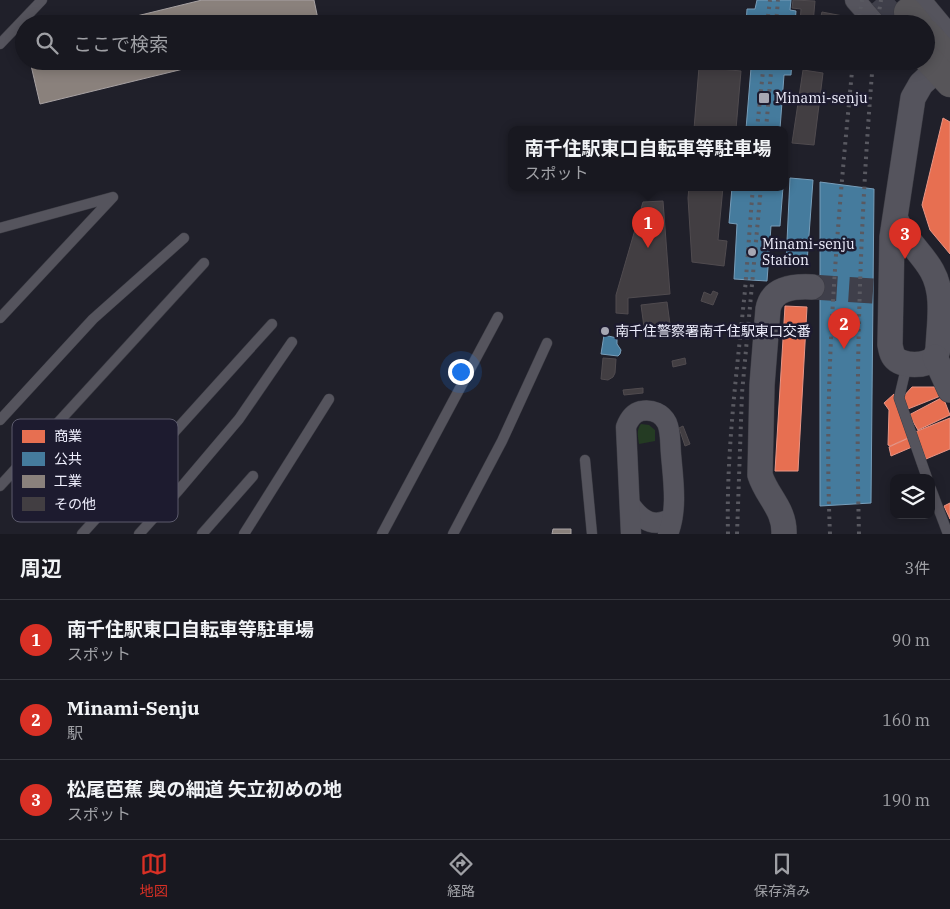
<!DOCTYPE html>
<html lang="ja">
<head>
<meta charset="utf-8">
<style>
  body { margin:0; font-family:"IBM Plex Serif","Noto Sans JP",serif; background:#212129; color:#f1f3f6 }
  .controls { position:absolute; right:15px; bottom:15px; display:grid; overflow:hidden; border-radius:10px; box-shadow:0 2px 12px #0003 }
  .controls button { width:45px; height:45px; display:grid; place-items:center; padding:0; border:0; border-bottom:1px solid #36373e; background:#181820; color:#f1f3f6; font:25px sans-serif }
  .you { position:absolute; left:460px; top:371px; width:18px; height:18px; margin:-12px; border:4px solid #fff; border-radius:50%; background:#1a73e8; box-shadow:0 0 0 8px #1a73e833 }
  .badge { display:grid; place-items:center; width:32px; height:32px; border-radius:50%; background:#d93025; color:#fff; font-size:16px; font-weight:700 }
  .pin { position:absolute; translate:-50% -41px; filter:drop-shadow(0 1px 2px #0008) }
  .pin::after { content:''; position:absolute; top:26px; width:18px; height:15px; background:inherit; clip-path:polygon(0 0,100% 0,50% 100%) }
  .popup { position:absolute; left:508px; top:126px; width:280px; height:65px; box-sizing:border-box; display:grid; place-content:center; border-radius:10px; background:#181820; filter:drop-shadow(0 1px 4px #0005); font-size:16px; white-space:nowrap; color:#9fa0a5 }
  .popup b { font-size:19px; color:#f1f3f6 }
  .popup::after { content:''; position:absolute; left:50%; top:100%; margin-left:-10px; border:10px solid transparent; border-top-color:#181820 }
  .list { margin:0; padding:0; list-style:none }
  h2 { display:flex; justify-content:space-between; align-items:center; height:65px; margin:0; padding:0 20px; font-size:21px }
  h2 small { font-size:16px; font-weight:400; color:#9fa0a5 }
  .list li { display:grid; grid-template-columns:32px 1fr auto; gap:15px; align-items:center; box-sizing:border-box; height:80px; padding:0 20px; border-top:1px solid #36373e }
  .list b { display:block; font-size:19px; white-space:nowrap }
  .list p { margin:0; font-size:16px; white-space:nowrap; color:#9fa0a5 }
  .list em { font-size:16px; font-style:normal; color:#9fa0a5 }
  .icon { flex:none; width:28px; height:28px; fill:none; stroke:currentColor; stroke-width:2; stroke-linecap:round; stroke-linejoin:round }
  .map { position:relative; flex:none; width:950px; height:534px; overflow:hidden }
  .search { position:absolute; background:#181820; box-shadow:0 2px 12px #0003; left:15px; right:15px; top:15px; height:55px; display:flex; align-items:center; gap:12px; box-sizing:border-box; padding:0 18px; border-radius:28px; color:#9fa0a5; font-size:19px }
  .sheet { height:305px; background:#181820 }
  nav { display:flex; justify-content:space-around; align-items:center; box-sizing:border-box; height:70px; border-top:1px solid #36373e; background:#181820; font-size:14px; color:#9fa0a5 }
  nav a { display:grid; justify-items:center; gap:2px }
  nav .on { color:#d93025 }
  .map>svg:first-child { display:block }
</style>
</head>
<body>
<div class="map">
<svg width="950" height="534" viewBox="0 0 950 534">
  <rect width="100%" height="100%" fill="#20202a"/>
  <path fill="#243b23" d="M641 424 649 425 655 430V441L639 444C638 437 636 430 641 424Z"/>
  <g fill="#e76f51" stroke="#e99585">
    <path d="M943 118 950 122V254L930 230 922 205Z"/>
    <path d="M785 306 807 307 798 471H775Z"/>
    <path d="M912 387H939L943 395 908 409 903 397Z"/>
    <path d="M894 394 908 438 890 446 888 445 889 410 884 403Z"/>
    <path d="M943 397 950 415 918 430 909 415Z"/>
    <path d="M950 418V449L926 459 915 432Z"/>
    <path d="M909 438 912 447 891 456 889 447Z"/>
    <path d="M950 503V519L944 506Z"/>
  </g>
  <g fill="#457b9d" stroke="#789eba">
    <path d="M757 0H791L790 10 796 11 795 24H746L747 9H755Z"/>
    <path d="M743 61H792L791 75H784L780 129H746L751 68H743Z"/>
    <path d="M790 178 813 180 807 263 786 262Z"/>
    <path d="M820 182 874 189 871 503 820 506Z"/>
    <path d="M732 187H783L780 226H771L767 281 734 279 737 224 729 223Z"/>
    <path d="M604 335 617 338V344L621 350 620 354 618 356 601 354Z"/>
  </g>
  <g fill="#8a817c" stroke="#a8a2a3">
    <path d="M202 0H314L319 24H104Z"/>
    <path d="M30 61H216L40 104Z"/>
    <path d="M553 529H571V534H552Z"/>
  </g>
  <g fill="#423e42" stroke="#504b4f">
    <path d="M793 0 815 1 813 24H800L801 9 792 8Z"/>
    <path d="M822 12 843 16 841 24H819Z"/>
    <path d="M699 67 741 71 736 129H694Z"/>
    <path d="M803 70 823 73 814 145 792 143Z"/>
    <path d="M689 187H723L718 240 727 241 724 266 692 262 688 198Z"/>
    <path d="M663 201 670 294 628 298V314L616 313V295L643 202Z"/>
    <path d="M713 291 718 293 713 305 701 301 704 292 711 295Z"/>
    <path d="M667 302 670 324 644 327 641 305Z"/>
    <path d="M603 358 616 359 615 373 613 377 608 380 601 379Z"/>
    <path d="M685 358 686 364 673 367 672 361Z"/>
    <path d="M643 388V393L624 395 623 390Z"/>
    <path d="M683 426 690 444 685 446 679 428Z"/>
  </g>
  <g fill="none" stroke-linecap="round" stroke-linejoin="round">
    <path stroke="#3f3f4a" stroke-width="25" stroke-dasharray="25 12" stroke-linecap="butt" d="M812 287 873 291"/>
    <path stroke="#3f3f4a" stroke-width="28" stroke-dasharray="28 14" stroke-linecap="butt" d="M876 0 897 24"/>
    <defs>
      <g id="service">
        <path d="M0 44 42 0"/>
        <path d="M0 228 113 197 0 318"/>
        <path d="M907 364 899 398 927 478"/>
        <path d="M0 420 93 319 184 238"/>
        <path d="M585 460 592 534"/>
        <path d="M0 486 204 263"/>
        <path d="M931 489 948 534"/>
        <path d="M82 534 272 324"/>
        <path d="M139 534 178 491 239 419 292 342"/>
        <path d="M202 534 253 476"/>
        <path d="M244 534 329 399"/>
        <path d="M382 534 498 317"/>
        <path d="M453 534 502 441 547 343"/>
      </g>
      <g id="minor">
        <path d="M855 0 876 24"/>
        <path d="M921 0 950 35"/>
        <path d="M631 506C642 521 654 528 672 518"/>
        <path d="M631 534 626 427C629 419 633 413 641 411 652 409 662 413 667 423 671 432 670 444 671 454 673 479 678 509 668 534"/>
      </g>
      <g id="tertiary">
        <path d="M896 220C905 240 922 253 932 271 945 294 939 324 938 349 937 352 937 355 935 357 928 367 901 367 894 357 891 353 891 349 890 345L892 237 913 98 921 84 949 58"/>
        <path d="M935 357 950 390"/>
        <path d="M784 534C785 509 767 497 760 475L762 385 768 309C772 288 794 286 812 287"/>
      </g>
      <g id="secondary">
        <path d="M908 12 918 24"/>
        <path d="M926 33 950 59"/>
        <path d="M926 57 950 83"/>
      </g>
    </defs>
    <use href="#service" stroke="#3c3c44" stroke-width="11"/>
    <use href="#minor" stroke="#3c3c44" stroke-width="21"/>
    <use href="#tertiary" stroke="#3c3c44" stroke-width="26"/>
    <use href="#secondary" stroke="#3c3c44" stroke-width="29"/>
    <use href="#service" stroke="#55545d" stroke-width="10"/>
    <use href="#minor" stroke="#55545d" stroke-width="20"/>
    <use href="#tertiary" stroke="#55545d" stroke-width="25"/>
    <use href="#secondary" stroke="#575559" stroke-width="28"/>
    <g stroke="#595961" stroke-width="4" stroke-dasharray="2.5 5" stroke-linecap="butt">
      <path d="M767 24 770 0"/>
      <path d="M776 24 778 0"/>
      <path d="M858 24 862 0"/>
      <path d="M877 24 881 0"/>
      <path d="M757 129 764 61"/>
      <path d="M766 129 772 61"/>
      <path d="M728 534C726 452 737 371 745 290 748 255 750 221 753 187"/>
      <path d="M737 534 742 393 761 187"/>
      <path d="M830 534C823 376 838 218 853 61"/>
      <path d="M859 534C855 377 860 218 873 61"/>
    </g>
  </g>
  <g fill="#a7a7b3" stroke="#1d1b2f" stroke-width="2">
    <rect x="758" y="92" width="12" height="12" rx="2.5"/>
    <circle cx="752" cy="252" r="5"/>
    <circle cx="605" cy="331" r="5"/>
  </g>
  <g text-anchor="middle" stroke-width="5" stroke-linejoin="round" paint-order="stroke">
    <g font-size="14" fill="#efeffd" stroke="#1d1b2f" text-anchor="start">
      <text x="775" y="103">Minami-senju</text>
      <text x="762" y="249">Minami-senju<tspan x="762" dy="16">Station</tspan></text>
      <text x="615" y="336">南千住警察署南千住駅東口交番</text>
    </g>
  </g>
  <rect x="12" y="419" width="166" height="103" rx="8" fill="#1d1b2f" stroke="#5c5b6d" stroke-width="1"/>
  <rect x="22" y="430" width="23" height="13" fill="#e76f51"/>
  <rect x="22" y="452" width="23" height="14" fill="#457b9d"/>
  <rect x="22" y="475" width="23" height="13" fill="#8a817c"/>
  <rect x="22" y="497" width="23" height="14" fill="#423e42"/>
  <g font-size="14" fill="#efeffd">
    <text x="54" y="441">商業</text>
    <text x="54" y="464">公共</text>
    <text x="54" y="486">工業</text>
    <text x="54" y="509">その他</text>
  </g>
</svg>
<div class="controls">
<button><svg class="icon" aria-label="layers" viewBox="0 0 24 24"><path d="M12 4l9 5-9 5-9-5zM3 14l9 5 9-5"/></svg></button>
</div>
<div class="you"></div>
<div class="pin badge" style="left:648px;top:248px">1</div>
<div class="popup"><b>南千住駅東口自転車等駐車場</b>スポット</div>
<div class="pin badge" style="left:844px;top:349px">2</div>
<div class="pin badge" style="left:905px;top:259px">3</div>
<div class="search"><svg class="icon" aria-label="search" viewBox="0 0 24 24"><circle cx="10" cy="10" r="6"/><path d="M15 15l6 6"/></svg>ここで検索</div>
</div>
<section class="sheet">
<h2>周辺<small>3件</small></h2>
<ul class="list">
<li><span class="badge">1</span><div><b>南千住駅東口自転車等駐車場</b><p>スポット</p></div><em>90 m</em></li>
<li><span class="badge">2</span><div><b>Minami-Senju</b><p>駅</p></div><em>160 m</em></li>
<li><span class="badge">3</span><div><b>松尾芭蕉 奥の細道 矢立初めの地</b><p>スポット</p></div><em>190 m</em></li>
</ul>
</section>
<nav>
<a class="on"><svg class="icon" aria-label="map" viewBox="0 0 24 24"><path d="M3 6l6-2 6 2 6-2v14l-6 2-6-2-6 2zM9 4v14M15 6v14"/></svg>地図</a>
<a><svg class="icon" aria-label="directions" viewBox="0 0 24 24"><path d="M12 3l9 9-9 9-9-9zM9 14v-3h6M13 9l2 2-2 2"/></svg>経路</a>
<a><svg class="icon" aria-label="saved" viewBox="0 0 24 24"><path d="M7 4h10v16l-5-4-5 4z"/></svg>保存済み</a>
</nav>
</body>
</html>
